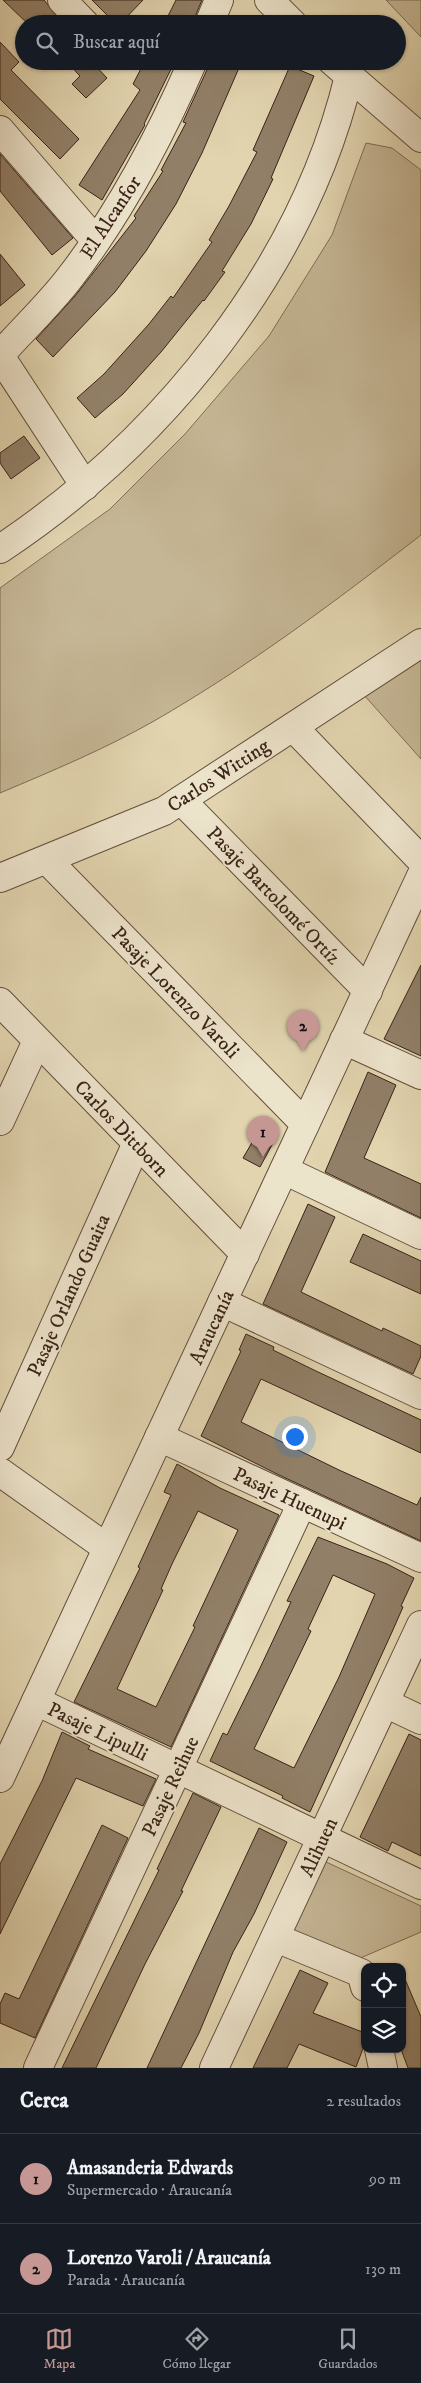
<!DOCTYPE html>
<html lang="es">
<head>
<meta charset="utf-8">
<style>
  body { margin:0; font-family:"IM FELL DW Pica",serif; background:#242831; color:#f1f3f6 }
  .controls { position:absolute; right:15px; bottom:15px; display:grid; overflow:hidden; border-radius:10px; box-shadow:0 1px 4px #0004 }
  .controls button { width:45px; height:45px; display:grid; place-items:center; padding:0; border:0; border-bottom:1px solid #363941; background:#171b24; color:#f1f3f6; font:25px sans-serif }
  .you { position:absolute; left:294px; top:1436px; width:18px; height:18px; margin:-12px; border:4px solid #fff; border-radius:50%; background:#1a73e8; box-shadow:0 0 0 8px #1a73e833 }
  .badge { display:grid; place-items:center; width:32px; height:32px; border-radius:50%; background:#c59692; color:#111; font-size:16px; font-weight:700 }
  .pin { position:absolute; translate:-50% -41px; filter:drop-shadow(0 1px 2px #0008) }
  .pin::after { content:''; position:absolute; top:26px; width:18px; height:15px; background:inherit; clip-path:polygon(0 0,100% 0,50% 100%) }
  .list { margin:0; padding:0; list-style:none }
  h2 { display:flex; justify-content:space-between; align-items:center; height:65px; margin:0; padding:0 20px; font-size:21px }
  h2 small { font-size:16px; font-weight:400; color:#9ea1a6 }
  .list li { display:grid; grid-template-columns:32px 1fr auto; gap:15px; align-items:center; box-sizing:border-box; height:90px; padding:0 20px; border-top:1px solid #363941 }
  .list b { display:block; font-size:19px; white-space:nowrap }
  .list p { margin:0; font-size:16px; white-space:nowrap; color:#9ea1a6 }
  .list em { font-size:16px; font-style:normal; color:#9ea1a6 }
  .icon { flex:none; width:28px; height:28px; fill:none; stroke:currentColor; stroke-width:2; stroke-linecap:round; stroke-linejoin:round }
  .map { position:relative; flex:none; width:421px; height:2068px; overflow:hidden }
  .search { position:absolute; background:#171b24; box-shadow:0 1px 4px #0004; left:15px; right:15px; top:15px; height:55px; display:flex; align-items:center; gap:12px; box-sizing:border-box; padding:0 18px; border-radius:28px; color:#9ea1a6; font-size:19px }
  .sheet { height:245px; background:#171b24 }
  nav { display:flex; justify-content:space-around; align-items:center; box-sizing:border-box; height:70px; border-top:1px solid #363941; background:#171b24; font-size:14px; color:#9ea1a6 }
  nav a { display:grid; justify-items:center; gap:2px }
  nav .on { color:#c59692 }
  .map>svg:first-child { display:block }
</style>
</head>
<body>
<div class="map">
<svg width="421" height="2068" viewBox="0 0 421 2068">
  <rect width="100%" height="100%" fill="#e1d4af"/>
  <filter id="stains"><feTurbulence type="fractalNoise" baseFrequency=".004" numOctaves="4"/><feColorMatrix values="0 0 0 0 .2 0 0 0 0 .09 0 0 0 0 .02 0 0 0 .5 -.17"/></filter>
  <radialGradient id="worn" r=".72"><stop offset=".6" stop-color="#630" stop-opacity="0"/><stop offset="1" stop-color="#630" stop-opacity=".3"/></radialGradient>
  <g fill="#c5b695" stroke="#806c56">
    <path d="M386 0H421V37Z"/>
    <path d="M366 143 392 148 421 170V535C336 601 248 667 154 721 105 749 52 771 0 793V588L110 509 185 434 269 336 332 235Z"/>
    <path d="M421 657V759L364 695Z"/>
    <path d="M324 1861 421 1906V1932L351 1962 291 1934Z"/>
  </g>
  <g fill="#917f67" stroke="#3a2318" fill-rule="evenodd">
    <path d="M3 0H44L63 24H28Z"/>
    <path d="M92 0H143L120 24H116Z"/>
    <path d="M176 0H202L192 24H164Z"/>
    <path d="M0 42 19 62 11 70 79 139 60 159 0 99Z"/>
    <path d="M66 61H91L107 78 86 98 72 84 80 76Z"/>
    <path d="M145 61H175L144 124 145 125 102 200 79 185 140 90 133 84Z"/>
    <path d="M211 61H242L202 153 176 204 146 251 115 292 53 357 36 339 75 296 136 218 134 216 163 171 161 170 186 123 183 122Z"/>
    <path d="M290 66 314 76 271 178 273 179 251 224 222 271 225 272 204 301 203 300 161 352 123 394 95 418 77 398 104 374 149 324 171 296 173 298 212 242 209 240 229 206 257 152 253 150Z"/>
    <path d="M0 154 73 238 52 255 0 191Z"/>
    <path d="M0 254 25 285 0 306Z"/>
    <path d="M24 436 40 458 11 479 0 463V453Z"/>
    <path d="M421 965V1056L384 1039Z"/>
    <path d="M368 1072 396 1085 364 1158 421 1184V1218L325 1172Z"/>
    <path d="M257 1134 273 1143 260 1167 243 1158Z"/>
    <path d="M308 1204 335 1217 301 1292 382 1331 383 1328 421 1346V1356L413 1374 263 1304Z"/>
    <path d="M363 1234 421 1261V1294L350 1262Z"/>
    <path d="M246 1334 274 1347 273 1350 316 1371 421 1420V1453L261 1379 241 1422 339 1470 417 1505 421 1497V1541L279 1475 201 1436 241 1351 239 1350Z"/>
    <path d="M177 1464 220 1488 279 1515 171 1747 74 1702 140 1568 138 1567 171 1495 164 1492ZM198 1511 238 1530 193 1626 195 1627 156 1707 117 1689 163 1590 161 1589 172 1564Z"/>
    <path d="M318 1537 387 1564 414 1578 401 1606 403 1607 392 1632 310 1812 282 1798 283 1796 210 1761 223 1733 227 1735 260 1668 291 1602 287 1601ZM333 1575 375 1594 339 1677 294 1768 254 1749 311 1631 308 1629Z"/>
    <path d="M62 1732 90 1746 88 1749 156 1779 143 1806 76 1778 0 1934V1864L42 1781Z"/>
    <path d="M409 1734 421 1740V1856L392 1842 388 1851 360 1837Z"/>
    <path d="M193 1793 221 1807 181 1891H183L145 1964 96 2068H62L159 1870 157 1869Z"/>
    <path d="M102 1825 128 1838 35 2038 0 2023V2004L5 1993 19 1999Z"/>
    <path d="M259 1828 287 1842 254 1914 233 1952 199 2033 181 2068H147Z"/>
    <path d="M300 1970 328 1983 313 2013 365 2033 364 2046 356 2067 299 2044 287 2068H253Z"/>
    <path d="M402 1972 421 2017V2068H408L402 2052Z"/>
  </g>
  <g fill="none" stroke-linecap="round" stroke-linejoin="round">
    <defs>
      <g id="minor">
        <path d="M62 0 85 24"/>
        <path d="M269 0 293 24"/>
        <path d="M209 24 219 0"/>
        <path d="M332 61 421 138"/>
        <path d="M0 130 96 241"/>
        <path d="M0 355C23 329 50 304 71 276 122 210 160 137 193 61"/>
        <path d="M0 356 85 486"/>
        <path d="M0 549C163 441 303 268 349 76"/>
        <path d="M293 727 421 860"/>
        <path d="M181 800 368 991"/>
        <path d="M47 860 305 1124"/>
        <path d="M0 878 164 811 421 643"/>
        <path d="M0 1002 245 1254"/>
        <path d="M344 1040 421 1075"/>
        <path d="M0 1121 37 1041"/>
        <path d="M284 1170 421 1235"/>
        <path d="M222 1302 421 1395"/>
        <path d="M159 1437 421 1558"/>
        <path d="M0 1447 137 1143"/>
        <path d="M0 1472 107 1548"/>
        <path d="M36 1701 421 1885"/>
        <path d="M385 1703 421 1720"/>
        <path d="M0 1778 421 876"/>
        <path d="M276 1938 361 1973 365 1987"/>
        <path d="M379 2049 383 2068"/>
        <path d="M38 2068 302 1503"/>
        <path d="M214 2068 421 1625"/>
      </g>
    </defs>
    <use href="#minor" stroke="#644f3e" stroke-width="30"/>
    <use href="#minor" stroke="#ece3cb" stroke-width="28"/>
  </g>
  <g text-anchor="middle" stroke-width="4" stroke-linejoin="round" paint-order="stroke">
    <g font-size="20" fill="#3a2318" stroke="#ece3cb">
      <text transform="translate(110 217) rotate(-57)" y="7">El Alcanfor</text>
      <text transform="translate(218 775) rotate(-33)" y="7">Carlos Witting</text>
      <text transform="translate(274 895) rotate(46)" y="7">Pasaje Bartolomé Ortíz</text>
      <text transform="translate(176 992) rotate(46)" y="7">Pasaje Lorenzo Varoli</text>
      <text transform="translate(122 1128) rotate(46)" y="7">Carlos Dittborn</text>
      <text transform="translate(68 1295) rotate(-66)" y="7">Pasaje Orlando Guaita</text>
      <text transform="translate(211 1327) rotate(-65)" y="7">Araucanía</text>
      <text transform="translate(290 1498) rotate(25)" y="7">Pasaje Huenupi</text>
      <text transform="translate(98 1731) rotate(26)" y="7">Pasaje Lipulli</text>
      <text transform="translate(170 1786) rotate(-65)" y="7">Pasaje Reihue</text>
      <text transform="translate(318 1847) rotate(-65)" y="7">Alihuen</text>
    </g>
  </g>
  <rect width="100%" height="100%" filter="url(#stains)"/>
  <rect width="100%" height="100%" fill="url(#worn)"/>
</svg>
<div class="controls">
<button><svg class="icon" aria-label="locate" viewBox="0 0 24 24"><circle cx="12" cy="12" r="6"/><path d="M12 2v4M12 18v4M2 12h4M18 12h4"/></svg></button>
<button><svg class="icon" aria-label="layers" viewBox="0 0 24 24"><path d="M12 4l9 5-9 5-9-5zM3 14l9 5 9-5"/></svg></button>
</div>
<div class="you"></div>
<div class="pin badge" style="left:263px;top:1157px">1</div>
<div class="pin badge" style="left:303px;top:1051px">2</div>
<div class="search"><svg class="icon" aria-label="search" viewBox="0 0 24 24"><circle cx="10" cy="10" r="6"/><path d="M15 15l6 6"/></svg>Buscar aquí</div>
</div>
<section class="sheet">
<h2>Cerca<small>2 resultados</small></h2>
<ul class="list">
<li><span class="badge">1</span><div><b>Amasanderia Edwards</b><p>Supermercado · Araucanía</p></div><em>90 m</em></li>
<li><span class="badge">2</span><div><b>Lorenzo Varoli / Araucanía</b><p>Parada · Araucanía</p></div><em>130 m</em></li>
</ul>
</section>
<nav>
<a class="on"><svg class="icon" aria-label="map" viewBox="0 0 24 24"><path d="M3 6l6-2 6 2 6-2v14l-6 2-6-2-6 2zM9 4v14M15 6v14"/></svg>Mapa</a>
<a><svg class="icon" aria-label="directions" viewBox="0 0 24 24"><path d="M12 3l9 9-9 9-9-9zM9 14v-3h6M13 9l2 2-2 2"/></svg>Cómo llegar</a>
<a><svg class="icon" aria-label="saved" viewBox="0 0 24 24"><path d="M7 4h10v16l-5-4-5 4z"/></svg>Guardados</a>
</nav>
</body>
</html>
